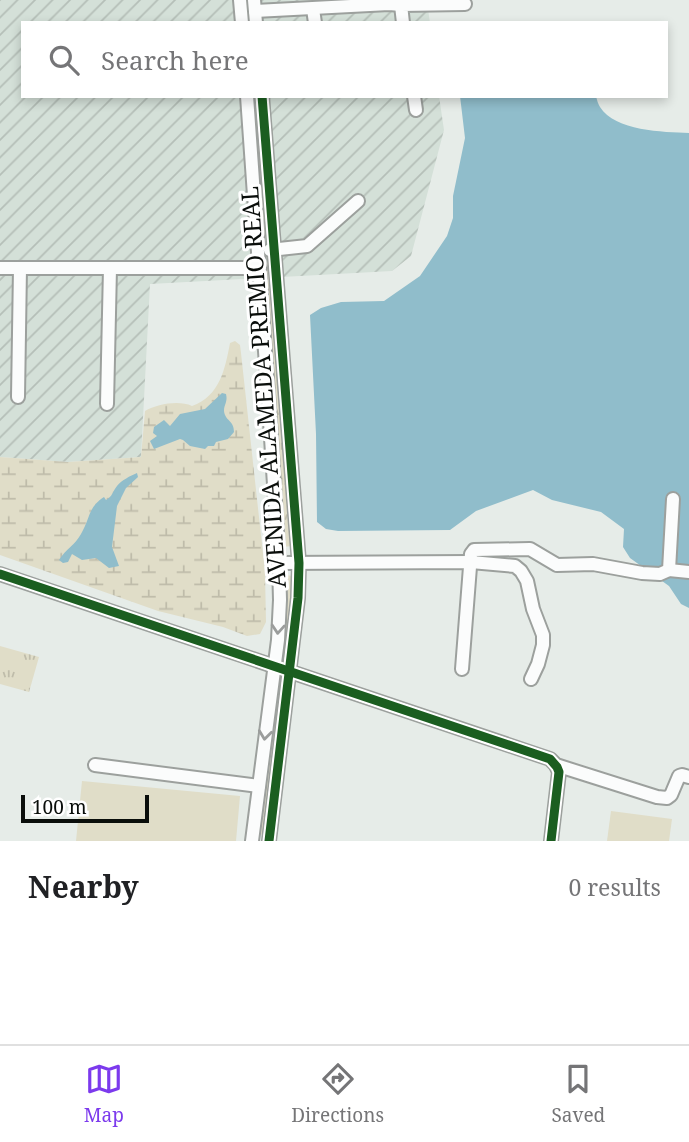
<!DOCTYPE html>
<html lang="en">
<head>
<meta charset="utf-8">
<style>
  body { margin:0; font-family:"Noto Serif",serif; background:#f2f2f2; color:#202124 }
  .scale { position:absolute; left:21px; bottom:18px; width:128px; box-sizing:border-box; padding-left:7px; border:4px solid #0a0e0b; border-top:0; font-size:19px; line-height:24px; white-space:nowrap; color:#0a0e0b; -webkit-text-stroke:5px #fff; paint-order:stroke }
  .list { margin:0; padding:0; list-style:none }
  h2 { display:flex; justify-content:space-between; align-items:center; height:91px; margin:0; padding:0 28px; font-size:30px }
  h2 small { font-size:23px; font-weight:400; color:#757577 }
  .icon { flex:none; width:38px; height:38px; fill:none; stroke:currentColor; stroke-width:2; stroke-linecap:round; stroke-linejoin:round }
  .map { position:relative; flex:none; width:689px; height:841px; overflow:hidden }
  .search { position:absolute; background:#fff; box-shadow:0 4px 10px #0003; left:21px; right:21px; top:21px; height:77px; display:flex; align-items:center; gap:18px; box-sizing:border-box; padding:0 24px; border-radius:0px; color:#757577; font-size:26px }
  .sheet { height:203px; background:#fff }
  nav { display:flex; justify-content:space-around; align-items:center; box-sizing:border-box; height:98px; border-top:2px solid #e0e0e0; background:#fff; font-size:19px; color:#757577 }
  nav a { display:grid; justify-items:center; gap:4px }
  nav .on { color:#7c3aed }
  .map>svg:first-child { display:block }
</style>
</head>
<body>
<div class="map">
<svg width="689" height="841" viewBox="0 0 689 841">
  <defs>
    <pattern id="industrial-furrows" width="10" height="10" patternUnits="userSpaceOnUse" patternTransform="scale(1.75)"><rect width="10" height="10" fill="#d4e0d8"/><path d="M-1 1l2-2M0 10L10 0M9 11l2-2" fill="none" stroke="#b5bfb8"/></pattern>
    <pattern id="grass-tufts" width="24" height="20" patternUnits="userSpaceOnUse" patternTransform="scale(1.75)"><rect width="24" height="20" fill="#e0ddc8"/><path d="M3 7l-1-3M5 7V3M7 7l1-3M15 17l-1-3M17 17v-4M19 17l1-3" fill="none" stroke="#bfbcaa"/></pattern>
    <pattern id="wetland-marsh" width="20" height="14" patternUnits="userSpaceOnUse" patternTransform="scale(1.75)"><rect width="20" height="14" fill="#e0ddc8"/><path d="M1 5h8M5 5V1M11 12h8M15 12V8" fill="none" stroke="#bfbcaa"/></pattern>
  </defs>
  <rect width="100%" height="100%" fill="#e6ece8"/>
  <path fill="url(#industrial-furrows)" d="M0 0H348L427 2 430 23H23V96H439L444 130 411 256 392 271 150 284 141 457 68 462 0 457Z"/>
  <g fill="url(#grass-tufts)">
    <path d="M252 96H258L269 238H263Z"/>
    <path d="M265 262 271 263 292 546 283 547Z"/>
    <path d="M285 575 293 576V602L287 650 281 649Z"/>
    <path d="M0 646 39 657 29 692 0 684Z"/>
    <path d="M276 679 284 680 265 835 258 834Z"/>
  </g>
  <path fill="url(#wetland-marsh)" d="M235 341 240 345 241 353 265 572 266 622 260 634 247 636 223 627 158 611 0 555V457L68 462 141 457 145 411C157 404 179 400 192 406 220 396 225 369 230 343Z"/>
  <g fill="#e0ddc8">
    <path d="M82 781 240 796 236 841H76Z"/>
    <path d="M611 811 672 819 669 841H607Z"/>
  </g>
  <g fill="#90bdcb">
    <path d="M460 96H596C597 100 598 104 600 107 615 131 663 132 689 133V608L681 604 669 586 630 558 623 547 624 529 601 512 552 500 533 490 476 511 450 530 338 531 326 529 317 522 316 434 310 315 321 308 341 302 384 301 420 276 447 236 453 218V196L465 138Z"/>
    <path d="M222 393 226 394C228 402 224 404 224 411 225 421 234 420 234 432L228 439 216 442 214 446H208L205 449 190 446 183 440 180 439 154 449 150 441 157 436 153 433 154 427 164 420 170 426 180 414 205 409Z"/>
    <path d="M137 473 138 477 126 488 117 506 112 547 119 566 109 568 96 558 82 560 72 554 68 562 63 563 59 560C66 549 75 545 81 534 90 519 88 507 104 497L106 500C113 496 112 492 117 486 122 480 130 476 137 473Z"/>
  </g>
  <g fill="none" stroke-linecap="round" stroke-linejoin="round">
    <defs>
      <g id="minor">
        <path d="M240 0 242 23"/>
        <path d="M254 0 256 23"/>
        <path d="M313 9 315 23"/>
        <path d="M255 11 389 4 401 5V0"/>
        <path d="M403 23 401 5 465 4"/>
        <path d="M247 96 270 422 279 563 280 600 278 640 252 841"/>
        <path d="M262 96 299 563 298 598 269 841"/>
        <path d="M414 96 416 110"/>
        <path d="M270 250 307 246 358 201"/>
        <path d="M0 268H260"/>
        <path d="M18 397 20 268"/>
        <path d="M107 404 110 268"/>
        <path d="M279 563 471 562 515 566 521 571 527 581 533 609 543 635V645L538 664 531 679"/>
        <path d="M669 570 689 572"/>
        <path d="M0 574 550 759 556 765 657 797 667 798 671 795 679 776 682 775 689 777"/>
        <path d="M462 669 471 554 474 550 530 549 557 565 593 564 642 573 660 574 669 570 673 499"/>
        <path d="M95 765 259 786"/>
        <path d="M551 841 559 772 556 765"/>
      </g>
    </defs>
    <use href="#minor" stroke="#9ca09d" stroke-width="16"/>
    <use href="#minor" stroke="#fbfcfc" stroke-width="12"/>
    <defs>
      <g id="cycleway">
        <path d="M262 96 299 563 298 598 269 841"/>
        <path d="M0 574 550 759 557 767 559 772 551 841"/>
      </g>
    </defs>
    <use href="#cycleway" stroke="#fff" stroke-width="13"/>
    <use href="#cycleway" stroke="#1b5e20" stroke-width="9"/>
  </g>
  <defs><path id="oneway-chevron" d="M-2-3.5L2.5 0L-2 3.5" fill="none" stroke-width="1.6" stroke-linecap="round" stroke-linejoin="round" transform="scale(1.75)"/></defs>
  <g stroke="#9b9d9c">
    <use href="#oneway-chevron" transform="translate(278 629) rotate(94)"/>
    <use href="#oneway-chevron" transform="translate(265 735) rotate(97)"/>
  </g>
  <g text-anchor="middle" stroke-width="6" stroke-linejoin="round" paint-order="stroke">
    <g font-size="24" fill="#0a0e0b" stroke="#fff">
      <text transform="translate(264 387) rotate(-94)" y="8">AVENIDA ALAMEDA PREMIO REAL</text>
    </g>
  </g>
</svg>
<div class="scale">100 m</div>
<div class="search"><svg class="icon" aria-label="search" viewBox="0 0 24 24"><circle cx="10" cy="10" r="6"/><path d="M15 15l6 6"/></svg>Search here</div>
</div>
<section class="sheet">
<h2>Nearby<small>0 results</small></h2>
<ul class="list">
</ul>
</section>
<nav>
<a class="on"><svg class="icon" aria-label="map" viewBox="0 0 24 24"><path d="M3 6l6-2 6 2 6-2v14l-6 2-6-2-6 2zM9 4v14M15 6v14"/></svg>Map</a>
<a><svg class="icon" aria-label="directions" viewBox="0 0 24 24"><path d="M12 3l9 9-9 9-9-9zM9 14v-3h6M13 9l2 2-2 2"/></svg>Directions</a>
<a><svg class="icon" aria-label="saved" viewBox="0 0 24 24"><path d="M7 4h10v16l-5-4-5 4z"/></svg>Saved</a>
</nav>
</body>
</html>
